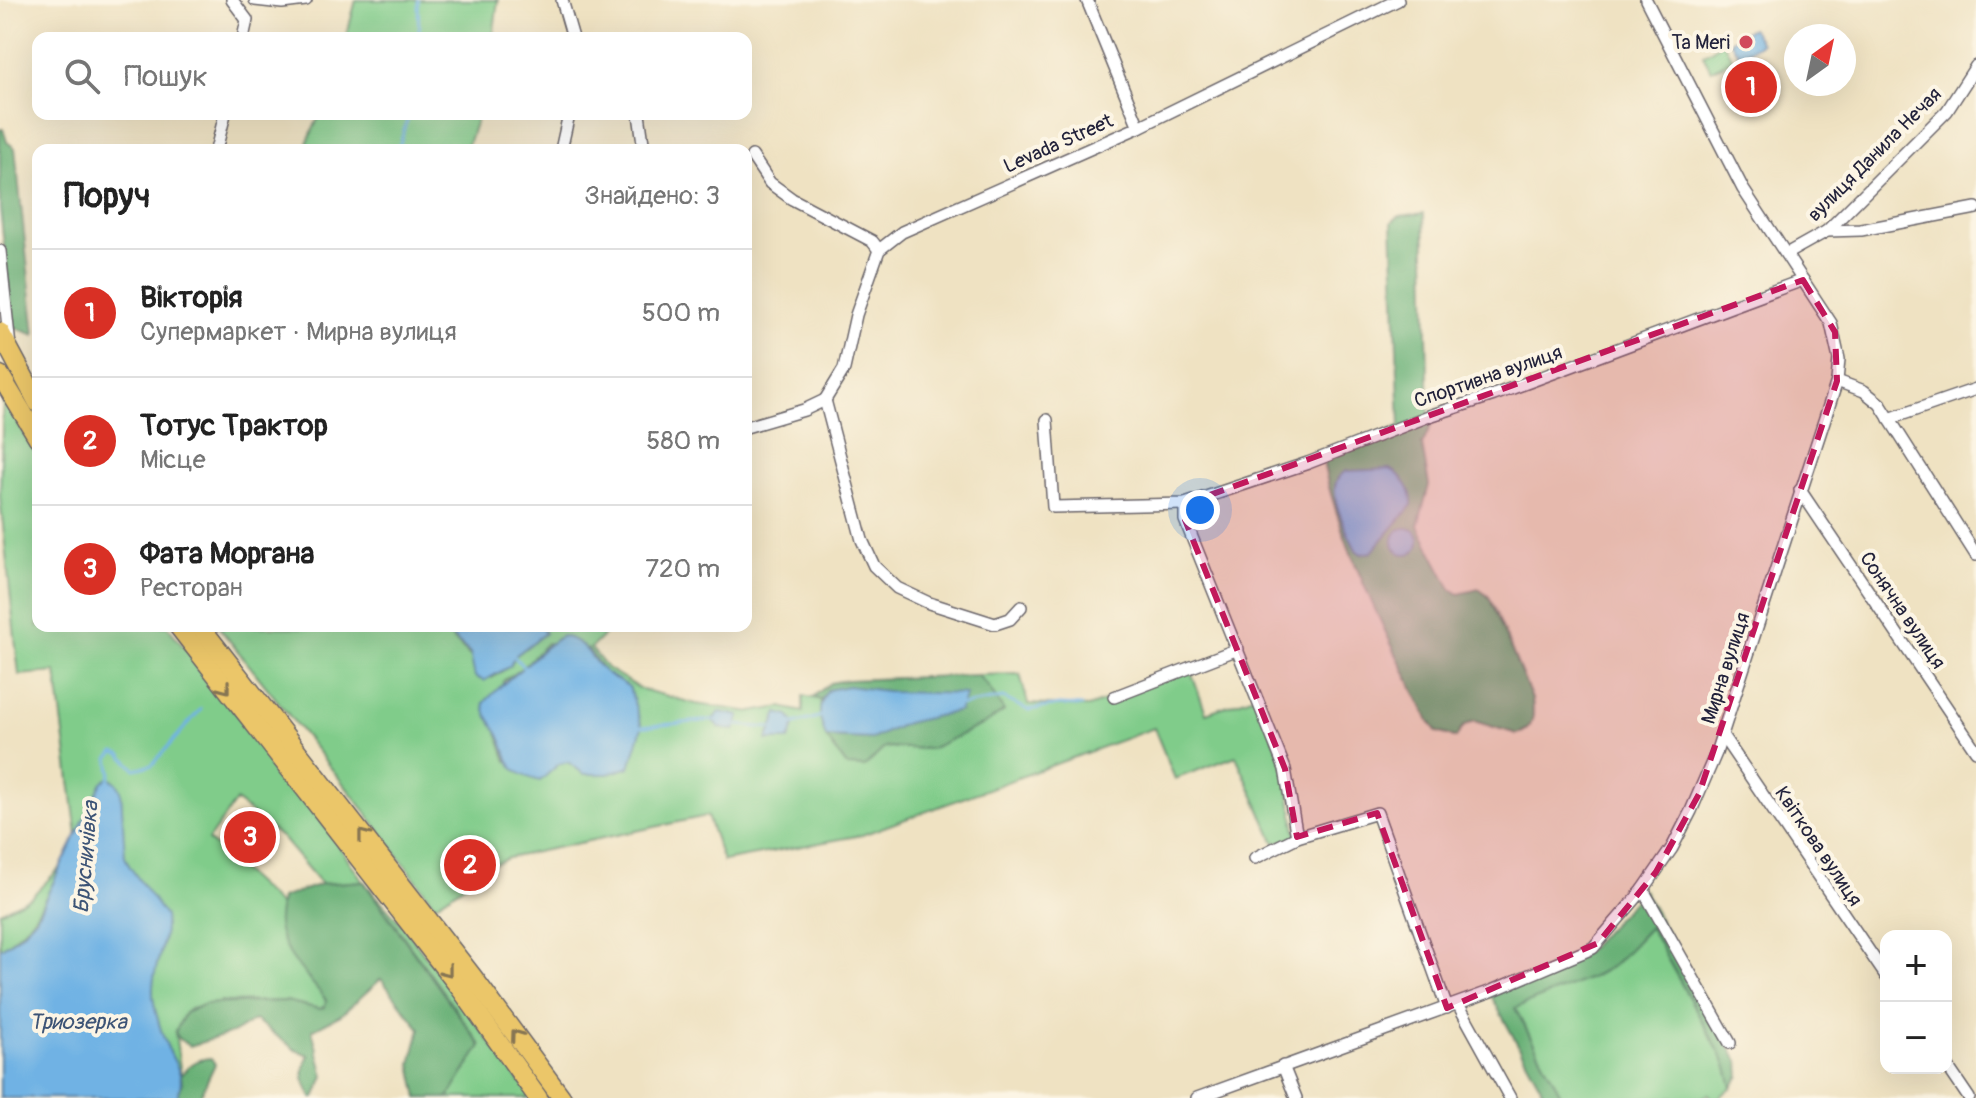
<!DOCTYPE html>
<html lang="uk">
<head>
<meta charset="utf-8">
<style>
  body { margin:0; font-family:Pangolin,sans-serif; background:#f2f2f2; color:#222 }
  .controls { position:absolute; right:24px; bottom:24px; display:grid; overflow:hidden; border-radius:16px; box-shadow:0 8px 32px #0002 }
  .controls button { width:72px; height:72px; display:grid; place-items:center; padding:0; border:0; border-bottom:2px solid #e0e0e0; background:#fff; color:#222; font:40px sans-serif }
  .compass { position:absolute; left:1784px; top:24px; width:72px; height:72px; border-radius:50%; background:#fff; box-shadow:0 8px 32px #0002; rotate:33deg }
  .you { position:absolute; left:1200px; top:510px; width:28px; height:28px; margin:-20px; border:6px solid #fff; border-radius:50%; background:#1a73e8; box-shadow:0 0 0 12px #1a73e833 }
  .badge { display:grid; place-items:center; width:52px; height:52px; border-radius:50%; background:#d93025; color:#fff; font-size:26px; font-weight:700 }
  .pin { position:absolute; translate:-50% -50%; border:4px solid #fff; box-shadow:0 2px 8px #0006 }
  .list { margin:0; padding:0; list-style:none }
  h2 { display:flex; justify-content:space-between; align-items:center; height:104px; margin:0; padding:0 32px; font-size:34px }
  h2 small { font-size:26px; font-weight:400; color:#767676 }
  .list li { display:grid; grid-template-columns:52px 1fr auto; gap:24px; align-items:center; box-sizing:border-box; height:128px; padding:0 32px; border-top:2px solid #e0e0e0 }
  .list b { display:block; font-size:30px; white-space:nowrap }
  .list p { margin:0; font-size:26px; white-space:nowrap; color:#767676 }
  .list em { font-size:26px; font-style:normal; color:#767676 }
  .icon { flex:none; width:44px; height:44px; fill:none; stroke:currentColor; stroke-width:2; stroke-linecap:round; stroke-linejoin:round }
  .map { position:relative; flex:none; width:1976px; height:1098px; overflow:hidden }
  .search { position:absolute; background:#fff; box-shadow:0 8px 32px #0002; left:32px; top:32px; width:720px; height:88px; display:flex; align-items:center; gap:20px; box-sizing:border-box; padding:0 28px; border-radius:16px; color:#767676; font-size:30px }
  .panel { position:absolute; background:#fff; box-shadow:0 8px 32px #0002; left:32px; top:144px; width:720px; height:488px; border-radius:16px }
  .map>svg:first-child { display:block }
</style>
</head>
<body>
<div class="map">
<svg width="1976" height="1098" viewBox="0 0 1976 1098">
  <rect width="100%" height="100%" fill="#fcf5e5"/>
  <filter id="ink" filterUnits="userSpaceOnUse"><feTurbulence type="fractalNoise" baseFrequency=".0125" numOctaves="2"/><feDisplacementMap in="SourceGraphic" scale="16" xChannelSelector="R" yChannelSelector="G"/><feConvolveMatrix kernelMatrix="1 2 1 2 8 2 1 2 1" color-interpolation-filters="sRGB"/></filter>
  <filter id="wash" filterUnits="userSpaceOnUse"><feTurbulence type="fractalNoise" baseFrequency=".006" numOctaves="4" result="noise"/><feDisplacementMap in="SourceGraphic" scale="32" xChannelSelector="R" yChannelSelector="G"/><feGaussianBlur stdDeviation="1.8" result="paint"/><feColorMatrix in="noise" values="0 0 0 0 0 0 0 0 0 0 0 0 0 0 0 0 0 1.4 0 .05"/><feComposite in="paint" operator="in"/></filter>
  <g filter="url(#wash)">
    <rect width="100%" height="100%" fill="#efe2c2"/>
    <g fill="#80cc8a" stroke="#517762" stroke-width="2" fill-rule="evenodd">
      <path d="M356 0H498L493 38H346Z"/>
      <path d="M1723 42 1733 60 1711 70 1703 55Z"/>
      <path d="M320 114H478L466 150H304Z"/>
      <path d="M3 401 38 454V626H167L315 812 363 881 403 926 532 1098H448L481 1045 364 881 321 884 282 838 236 801 208 840 280 906C274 954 313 966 327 1004L320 1009 286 1001 221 1002 190 1009 185 1013 175 1032 181 1075 177 1091 89 818 77 835 56 672 19 675 0 497Z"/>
      <path d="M218 626 330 628 440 626 492 678 510 666 515 656 545 633 540 626H607L610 629 591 648 607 668 641 689 696 704 752 712 781 707 803 712V696L821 700C817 728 831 745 847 766H865L885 747 930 749 988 722 1004 711 987 685 977 675 1020 674 1028 704 1088 707 1190 669 1206 713 1257 695 1285 769 1297 837 1275 843 1236 756 1175 779 1154 728 862 835 723 861 707 816 508 858 496 863 435 905 365 811ZM547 643 588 649 605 672 629 687 642 727 575 765 568 762 507 761 497 732 503 681 523 667Z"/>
      <path d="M61 867C42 905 36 924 0 949V912L31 897Z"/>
      <path d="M1649 926 1726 1064 1732 1087 1719 1098H1712L1709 1094 1702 1098H1563L1514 1008 1590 978 1614 965Z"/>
    </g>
    <g fill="#68b076" stroke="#456958" stroke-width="2">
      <path d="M0 129H3L7 142 15 148 35 335 13 327 0 208Z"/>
      <path d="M1424 213 1429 415 1432 424 1422 445 1429 485 1418 526 1451 589 1459 594 1479 589 1489 597 1493 606 1532 699C1534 714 1535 730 1517 734L1474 721 1463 727 1456 738 1437 732 1429 721C1388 636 1341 551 1322 457L1400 427 1392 222 1399 216Z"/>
      <path d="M977 675 987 685 1004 711 988 722 930 749 885 747 865 767 847 766 826 737 872 739 906 723 959 711C916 698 873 682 828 690L821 700 813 697 830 683 847 680Z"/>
      <path d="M363 881 481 1046 448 1098H418L411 1064 420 1029 381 979 341 1015 312 1030 324 1076 315 1098H312C303 1080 300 1073 309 1055L296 1050 255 1020 232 1033 190 1046 179 1039 175 1032 185 1013 205 1004 286 1001 320 1009 325 1007 326 1000C310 978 280 952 278 924 277 916 280 906 281 898L321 884Z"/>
      <path d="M1643 890 1739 1063 1740 1076 1732 1087 1726 1064 1650 927 1614 965 1590 978 1515 1008 1563 1098H1547L1489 992 1585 953Z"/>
      <path d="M211 1058 215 1064 199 1098H176L182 1085 181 1075C190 1064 197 1059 211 1058Z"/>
    </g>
    <g fill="#70b2e4" stroke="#496a90" stroke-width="2">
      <path d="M1751 28 1761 43 1740 56 1730 41Z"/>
      <path d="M1390 469C1403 475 1413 491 1412 505L1372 552 1361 554 1356 550C1347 531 1319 482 1347 471Z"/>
      <circle cx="1406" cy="541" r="13"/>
      <path d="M440 626H540L545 633 515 656 510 666 484 681 475 677 470 653Z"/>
      <path d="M562 636C590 643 587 657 606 673 613 678 622 682 629 687L642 727 630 767 608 774H584L568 762 559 764 540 781C501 770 513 761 497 731 491 720 485 717 484 703 496 689 508 680 522 668 536 657 545 644 562 636Z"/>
      <path d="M848 686 894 692 966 694 959 711 906 723 872 739 826 737C819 719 816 707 828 690Z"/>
      <path d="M720 712 740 716 735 730 719 728 712 720Z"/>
      <path d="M778 713 789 716 795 724 789 740H767Z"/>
      <path d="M109 778 116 782 121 790 125 857 130 867 165 916C168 946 148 973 154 1003 157 1018 161 1032 167 1046 175 1065 188 1077 176 1098H0V949L20 935 36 918 102 782Z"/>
    </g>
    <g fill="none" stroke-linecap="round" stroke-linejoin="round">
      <g stroke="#70b2e4" stroke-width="3">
        <path d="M418 0 419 38"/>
        <path d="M398 150 409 114"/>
        <path d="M513 655 524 668"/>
        <path d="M957 706 1003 698 1028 710 1059 705 1082 706"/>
        <path d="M736 725 772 728"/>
        <path d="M791 725 822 716"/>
        <path d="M641 727 713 720"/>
        <path d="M109 781 111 772 109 758 114 752 121 754 135 769 152 765 201 709"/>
      </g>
    </g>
  </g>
  <g filter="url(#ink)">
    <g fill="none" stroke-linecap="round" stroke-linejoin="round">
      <defs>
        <g id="minor">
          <path d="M232 0 247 20 243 38"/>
          <path d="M255 0 282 3 306 0"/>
          <path d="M562 0 573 38"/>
          <path d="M1087 0 1139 127"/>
          <path d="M639 114 644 150"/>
          <path d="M216 150 225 114"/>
          <path d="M561 150 569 114"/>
          <path d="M752 156 770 183 792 199 872 241 879 250"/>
          <path d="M1827 231 1861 230 1976 208"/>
          <path d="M0 251 10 347"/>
          <path d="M1786 254 1827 231 1947 111 1976 66"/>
          <path d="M1837 381 1864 391 1880 404 1976 555"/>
          <path d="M825 400 844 369 856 315 879 250 902 232 1139 127 1398 0"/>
          <path d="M825 400 862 540 874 566 897 588 929 603 995 624 1010 619 1021 607"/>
          <path d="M1889 419 1976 389"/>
          <path d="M1047 420 1053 507 1185 504 1308 463 1429 416 1494 395 1803 280"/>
          <path d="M746 427 804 410 825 400"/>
          <path d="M1800 490 1976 751"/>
          <path d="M1185 504V520L1285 769 1297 837"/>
          <path d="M1114 697 1238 649"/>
          <path d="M1722 735 1886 976"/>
          <path d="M1255 858 1297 837 1377 813 1447 1008"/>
          <path d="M1643 890 1730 1043"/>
          <path d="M1458 1004 1510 1098"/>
          <path d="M1946 1064 1969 1098"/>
          <path d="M1283 1066 1296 1098"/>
          <path d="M1197 1098 1489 992 1593 948 1643 890 1672 848 1691 811 1716 753 1837 381 1839 359 1831 323 1743 189 1646 0"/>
        </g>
        <g id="trunk">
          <path d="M0 332 38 403"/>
          <path d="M0 375 38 438"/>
          <path d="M178 626 460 988 538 1098"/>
          <path d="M200 626 473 977 562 1098"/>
        </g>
      </defs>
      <use href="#minor" stroke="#6a656a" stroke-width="14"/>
      <use href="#trunk" stroke="#6a656a" stroke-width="21"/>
      <use href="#minor" stroke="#fff" stroke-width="11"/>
      <use href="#trunk" stroke="#ebc669" stroke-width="18"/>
    </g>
    <defs><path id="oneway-chevron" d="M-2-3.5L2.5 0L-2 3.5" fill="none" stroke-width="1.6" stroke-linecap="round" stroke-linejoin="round" transform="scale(2)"/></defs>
    <g stroke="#867452">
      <use href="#oneway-chevron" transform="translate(225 688) rotate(52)"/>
      <use href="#oneway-chevron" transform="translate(363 835) rotate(-128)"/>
      <use href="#oneway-chevron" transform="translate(447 971) rotate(52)"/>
      <use href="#oneway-chevron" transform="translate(516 1035) rotate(-126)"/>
    </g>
  </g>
  <path fill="#c2185b" fill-opacity="0.2" stroke="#c2185b" stroke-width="6" stroke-dasharray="16 10" stroke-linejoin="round" d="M1803 280 1835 332 1837 381 1699 794 1656 872 1598 943 1447 1008 1377 813 1297 837 1285 769 1185 520V504Z"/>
  <circle fill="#d1495b" stroke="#fcf5e5" stroke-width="3" cx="1746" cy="42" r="8"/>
  <g text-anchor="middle" stroke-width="8" stroke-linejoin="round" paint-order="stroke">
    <g font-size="20" fill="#22223b" stroke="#fcf5e5" text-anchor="end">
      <text x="1730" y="49">Ta Meri</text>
    </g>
    <g font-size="20" fill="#22223b" stroke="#fcf5e5">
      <text transform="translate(1058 143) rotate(-24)" y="7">Levada Street</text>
      <text transform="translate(1874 154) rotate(-45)" y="7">вулиця Данила Нечая</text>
      <text transform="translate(1488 376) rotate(-19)" y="7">Спортивна вулиця</text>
      <text transform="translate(1903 610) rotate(56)" y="7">Сонячна вулиця</text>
      <text transform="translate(1725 668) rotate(-72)" y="7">Мирна вулиця</text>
      <text transform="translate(1819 846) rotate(56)" y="7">Квіткова вулиця</text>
    </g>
    <g font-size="22" font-style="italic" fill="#3d5476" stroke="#fcf5e5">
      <text transform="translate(85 857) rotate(-85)" y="8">Брусничівка</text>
      <text x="78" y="1029">Триозерка</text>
    </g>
  </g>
</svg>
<div class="controls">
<button>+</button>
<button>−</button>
</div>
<svg class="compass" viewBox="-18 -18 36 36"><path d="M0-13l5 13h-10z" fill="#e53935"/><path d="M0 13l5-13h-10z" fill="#767676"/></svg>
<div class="you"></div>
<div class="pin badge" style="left:1751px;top:87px">1</div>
<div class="pin badge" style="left:470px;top:865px">2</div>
<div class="pin badge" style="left:250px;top:837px">3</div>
<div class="search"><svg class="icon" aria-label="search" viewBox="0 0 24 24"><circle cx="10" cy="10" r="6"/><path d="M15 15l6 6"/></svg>Пошук</div>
<section class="panel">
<h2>Поруч<small>Знайдено: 3</small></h2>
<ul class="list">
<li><span class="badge">1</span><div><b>Вікторія</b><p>Супермаркет · Мирна вулиця</p></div><em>500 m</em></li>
<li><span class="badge">2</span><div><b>Тотус Трактор</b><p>Місце</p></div><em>580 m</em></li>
<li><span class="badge">3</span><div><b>Фата Моргана</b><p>Ресторан</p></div><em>720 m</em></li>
</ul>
</section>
</div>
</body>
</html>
